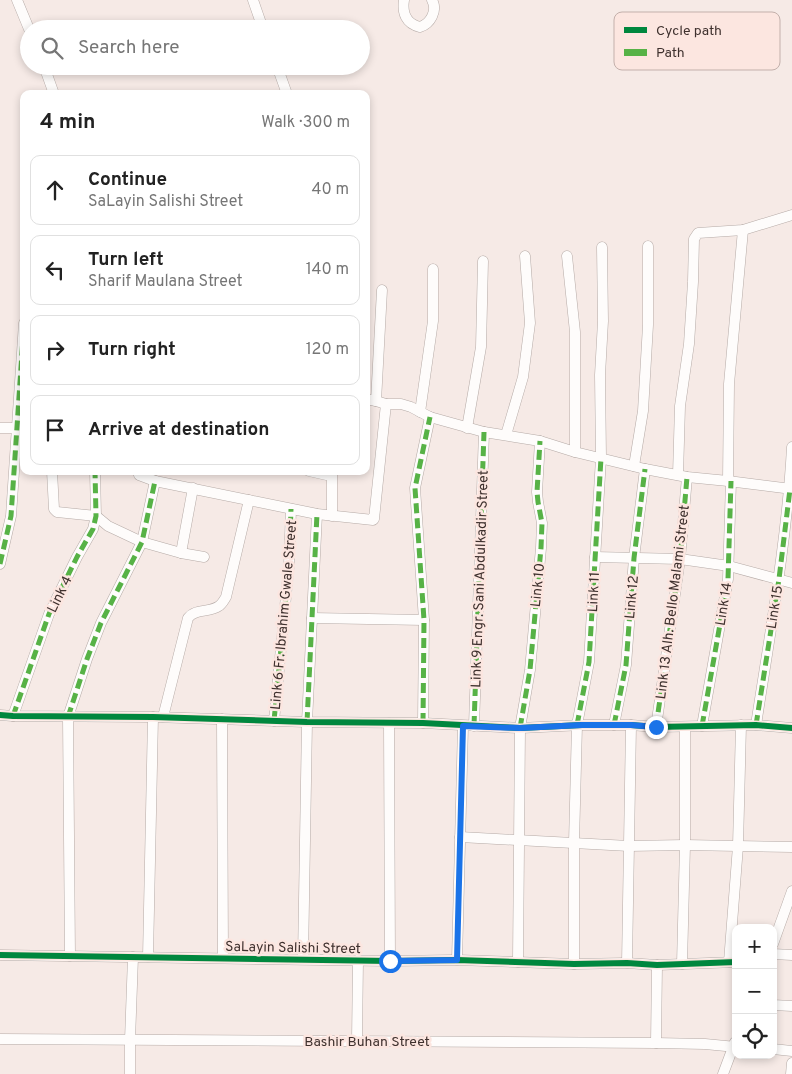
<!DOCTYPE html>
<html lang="en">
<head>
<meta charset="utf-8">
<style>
  body { margin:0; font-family:Overpass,sans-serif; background:#f6f6f6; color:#222 }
  .controls { position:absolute; right:15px; bottom:15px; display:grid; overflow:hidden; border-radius:10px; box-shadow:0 2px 8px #0003 }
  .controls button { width:45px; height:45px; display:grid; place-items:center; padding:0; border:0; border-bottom:1px solid #e0e0e0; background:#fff; color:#222; font:25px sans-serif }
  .stop { position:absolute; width:15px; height:15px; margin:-11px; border:4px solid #1a73e8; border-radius:50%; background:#fff }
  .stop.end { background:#1a73e8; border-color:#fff; box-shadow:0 1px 5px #0008 }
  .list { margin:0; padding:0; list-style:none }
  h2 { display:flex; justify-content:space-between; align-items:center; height:65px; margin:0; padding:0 20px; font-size:21px }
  h2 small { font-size:16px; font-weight:400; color:#767676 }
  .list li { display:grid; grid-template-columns:32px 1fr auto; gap:15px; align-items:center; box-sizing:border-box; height:70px; margin:0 10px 10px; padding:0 10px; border:1px solid #e0e0e0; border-radius:10px }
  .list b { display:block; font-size:19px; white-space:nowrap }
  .list p { margin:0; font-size:16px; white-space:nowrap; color:#767676 }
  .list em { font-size:16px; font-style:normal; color:#767676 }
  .icon { flex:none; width:28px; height:28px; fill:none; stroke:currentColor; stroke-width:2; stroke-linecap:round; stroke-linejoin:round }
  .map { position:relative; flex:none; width:792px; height:1074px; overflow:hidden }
  .search { position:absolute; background:#fff; box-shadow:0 2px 8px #0003; left:20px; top:20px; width:350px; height:55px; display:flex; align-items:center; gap:12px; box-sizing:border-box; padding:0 18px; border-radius:28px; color:#767676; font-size:19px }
  .panel { position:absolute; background:#fff; box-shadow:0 2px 8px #0003; left:20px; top:90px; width:350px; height:385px; border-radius:10px }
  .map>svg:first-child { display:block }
</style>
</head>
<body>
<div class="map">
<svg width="792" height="1074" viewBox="0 0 792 1074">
  <rect width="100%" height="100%" fill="#f6eae6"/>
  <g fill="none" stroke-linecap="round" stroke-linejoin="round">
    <defs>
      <g id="street">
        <path d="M17 0 29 29"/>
        <path d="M253 0 263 29"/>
        <path d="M404 0C402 13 406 24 420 27 430 24 438 11 432 0"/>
        <path d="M44 66 54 94"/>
        <path d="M277 66 287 94"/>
        <path d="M567 256 575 332V452"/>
        <path d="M366 399 376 401 386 404H401L411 407 430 417 484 432 540 441 575 452 645 469 687 477 728 481 792 489"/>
        <path d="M376 401 382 290"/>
        <path d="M420 412 433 321V269"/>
        <path d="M0 428H23"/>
        <path d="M467 428 481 347 483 261"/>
        <path d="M506 435 523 377 530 323 525 256"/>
        <path d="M634 466 643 411 648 325V246"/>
        <path d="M52 471 54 509 57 512 96 516 108 526 142 542 181 553 204 557"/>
        <path d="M138 471 139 475 155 481 317 514 373 520 374 519 386 404"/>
        <path d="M309 471 331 476"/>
        <path d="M332 471V516"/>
        <path d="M678 475 680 406 689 344 693 282 694 239 698 233 743 230 792 215"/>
        <path d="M728 481 729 384 743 230"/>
        <path d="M181 553 193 488"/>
        <path d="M595 557 680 559 729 566 792 583"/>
        <path d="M0 564 11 516 24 323"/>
        <path d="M312 618 424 620"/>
        <path d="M0 715 13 716 153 717 307 722 423 723 520 728 582 725H631L656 727 756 725 792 728"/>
        <path d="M13 716 49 614 77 557 93 529 96 516 95 471"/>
        <path d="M163 717 188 618C196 608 209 613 219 606 222 604 224 600 226 597L249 500"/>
        <path d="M222 719 223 958"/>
        <path d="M274 721 289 565 291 509"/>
        <path d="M389 723 390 961"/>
        <path d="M423 723 424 620 415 488 430 417"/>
        <path d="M614 725 626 665 634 558 645 469"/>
        <path d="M756 725C770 633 787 540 792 447"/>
        <path d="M474 726 484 432"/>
        <path d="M702 726 728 579 731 481"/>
        <path d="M656 727 680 559 687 477"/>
        <path d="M460 837 629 846 685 845 792 847"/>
        <path d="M773 944 792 891"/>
        <path d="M773 954 792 955"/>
        <path d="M0 955 390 961 457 960 574 964 627 963 657 965 736 962"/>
        <path d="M70 956 68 717 87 659 101 623 142 542 155 481"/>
        <path d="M148 957 153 717"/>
        <path d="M303 959 307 722 317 514"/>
        <path d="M457 960 463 726"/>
        <path d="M518 962 520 728 530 670 541 548 542 523 538 502 537 492 540 441"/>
        <path d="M729 962 738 846 741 725"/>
        <path d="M627 963 631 725"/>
        <path d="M574 964V843L577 725 589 662 601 458 600 375 603 321 602 247"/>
        <path d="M682 964 685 845V727"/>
        <path d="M773 1005 792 1006"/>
        <path d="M0 1039 656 1043 705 1044 736 1047"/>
        <path d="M357 1041 358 960"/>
        <path d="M656 1043 657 965"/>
        <path d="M773 1049 792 1051"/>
        <path d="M130 1074V1040L133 957"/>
        <path d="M723 1074 735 1042"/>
        <path d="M791 1074 792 1063"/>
      </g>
    </defs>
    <use href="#street" stroke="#b5aaa6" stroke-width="11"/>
    <use href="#street" stroke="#fefcfb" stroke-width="10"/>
    <g stroke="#57b246" stroke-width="5" stroke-dasharray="10 5" stroke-linecap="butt">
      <path d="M0 564 11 516 24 323"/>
      <path d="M13 716 49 614 77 557 93 529 96 516 95 471"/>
      <path d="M68 717 87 659 101 623 142 542 155 481"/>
      <path d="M274 721 289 565 291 509"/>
      <path d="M307 722 317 514"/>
      <path d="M423 723 424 620 415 488 430 417"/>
      <path d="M577 725 589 662 601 458"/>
      <path d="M614 725 626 665 634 558 645 469"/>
      <path d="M756 725 779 579 790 489"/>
      <path d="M474 726 484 432"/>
      <path d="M702 726 728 579 731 481"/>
      <path d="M656 727 680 559 687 477"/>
      <path d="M520 728 530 670 541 548 542 523 538 502 537 492 540 441"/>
    </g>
    <defs>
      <g id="cycleway">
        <path d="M0 715 13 716 153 717 307 722 423 723 520 728 582 725H631L656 727 756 725 792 728"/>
        <path d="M0 955 390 961 457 960 574 964 627 963 657 965 736 962"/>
      </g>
    </defs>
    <use href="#cycleway" stroke="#fce6e0" stroke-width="9"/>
    <use href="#cycleway" stroke="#00873e" stroke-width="6"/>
  </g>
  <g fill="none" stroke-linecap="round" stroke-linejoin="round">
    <path stroke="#1a73e8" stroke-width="6" d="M390 961 457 960 463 726 520 728 582 725H631L656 727"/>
  </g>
  <g text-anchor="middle" stroke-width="5" stroke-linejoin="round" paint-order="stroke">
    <g font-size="14" fill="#3f312e" stroke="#fce6e0">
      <text transform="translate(479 579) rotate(-88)" y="5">Link 9 Engr. Sani Abdulkadir Street</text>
      <text transform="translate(537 585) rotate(-84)" y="5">Link 10</text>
      <text transform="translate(593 592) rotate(-87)" y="5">Link 11</text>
      <text transform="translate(59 594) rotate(-64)" y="5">Link 4</text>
      <text transform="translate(631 597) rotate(-85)" y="5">Link 12</text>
      <text transform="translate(672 602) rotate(-83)" y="5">Link 13 Alh. Bello Malami Street</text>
      <text transform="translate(723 604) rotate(-81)" y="5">Link 14</text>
      <text transform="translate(774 607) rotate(-81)" y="5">Link 15</text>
      <text transform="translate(283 615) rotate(-85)" y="5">Link 6 Fr. Ibrahim Gwale Street</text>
      <text transform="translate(293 947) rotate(1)" y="5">SaLayin Salishi Street</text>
      <text x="367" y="1046">Bashir Buhan Street</text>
    </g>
  </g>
  <rect x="614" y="12" width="166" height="58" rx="8" fill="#fce6e0" stroke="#c3b0ab" stroke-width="1"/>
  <rect x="624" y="27" width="23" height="6" fill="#00873e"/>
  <rect x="624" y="49" width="23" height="7" fill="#57b246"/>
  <g font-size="14" fill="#3f312e">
    <text x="656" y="35">Cycle path</text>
    <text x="656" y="57">Path</text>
  </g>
</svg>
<div class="controls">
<button>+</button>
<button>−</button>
<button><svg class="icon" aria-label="locate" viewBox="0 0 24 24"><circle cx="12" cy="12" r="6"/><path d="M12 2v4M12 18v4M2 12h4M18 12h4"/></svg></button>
</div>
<div class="stop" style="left:390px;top:961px"></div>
<div class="stop end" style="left:656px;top:727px"></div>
<div class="search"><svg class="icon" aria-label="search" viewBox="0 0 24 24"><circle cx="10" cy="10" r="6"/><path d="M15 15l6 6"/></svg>Search here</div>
<section class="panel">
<h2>4 min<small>Walk · 300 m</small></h2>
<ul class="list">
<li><svg class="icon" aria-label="ahead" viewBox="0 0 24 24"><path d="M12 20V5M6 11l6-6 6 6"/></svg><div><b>Continue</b><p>SaLayin Salishi Street</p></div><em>40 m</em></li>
<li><svg class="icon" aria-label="left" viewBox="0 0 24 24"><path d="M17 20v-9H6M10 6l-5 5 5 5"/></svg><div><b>Turn left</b><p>Sharif Maulana Street</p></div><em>140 m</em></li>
<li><svg class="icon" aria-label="right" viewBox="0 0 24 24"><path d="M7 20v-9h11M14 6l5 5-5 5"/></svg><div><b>Turn right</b></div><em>120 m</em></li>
<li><svg class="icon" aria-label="arrive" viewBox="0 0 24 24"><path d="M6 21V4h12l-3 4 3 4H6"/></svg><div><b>Arrive at destination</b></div></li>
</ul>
</section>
</div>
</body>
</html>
